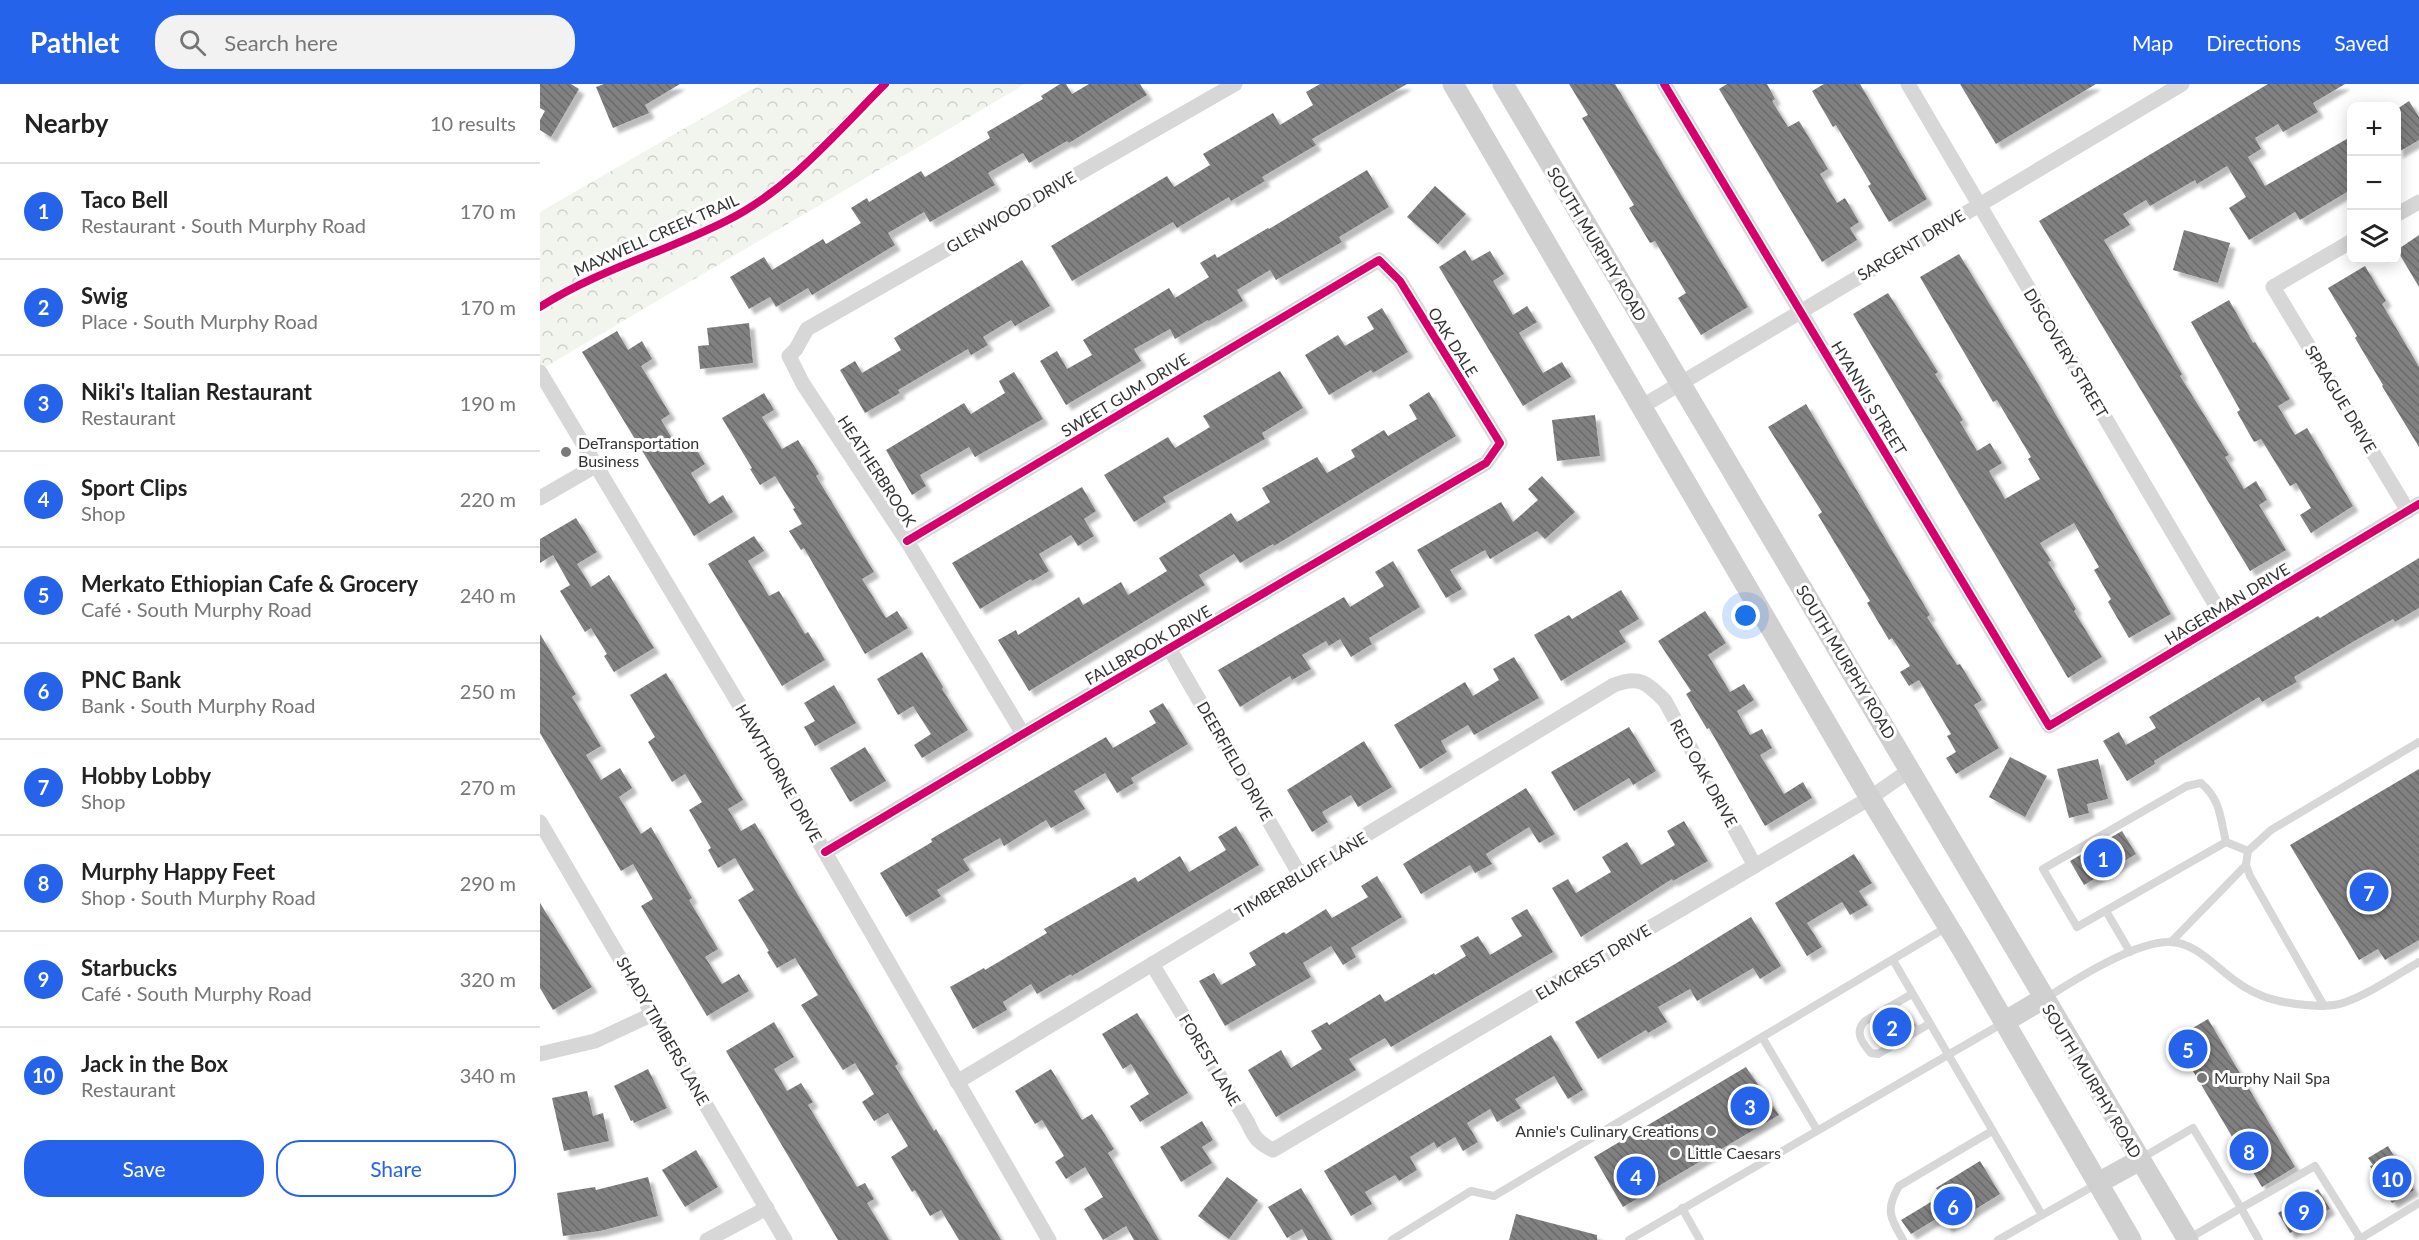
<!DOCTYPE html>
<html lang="en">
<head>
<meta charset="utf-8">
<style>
  body { margin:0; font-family:Lato,sans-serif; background:#f2f2f2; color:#222 }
  .controls { position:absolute; right:18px; top:18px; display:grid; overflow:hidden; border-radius:12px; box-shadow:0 3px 15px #0003 }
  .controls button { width:54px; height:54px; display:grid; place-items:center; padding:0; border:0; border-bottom:2px solid #e0e0e0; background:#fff; color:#222; font:30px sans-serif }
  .you { position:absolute; left:1206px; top:532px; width:21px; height:21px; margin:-15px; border:4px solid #fff; border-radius:50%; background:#1a73e8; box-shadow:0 0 0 9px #1a73e833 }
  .badge { display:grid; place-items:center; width:39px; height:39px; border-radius:50%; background:#2563eb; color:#fff; font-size:20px; font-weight:700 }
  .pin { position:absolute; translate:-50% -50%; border:3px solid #fff; box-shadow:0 2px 6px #0006 }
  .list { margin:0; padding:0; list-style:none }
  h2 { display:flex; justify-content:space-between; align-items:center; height:78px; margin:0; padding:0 24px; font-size:26px }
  h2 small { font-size:20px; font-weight:400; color:#767676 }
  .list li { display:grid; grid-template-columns:39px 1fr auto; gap:18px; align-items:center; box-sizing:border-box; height:96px; padding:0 24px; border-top:2px solid #e0e0e0 }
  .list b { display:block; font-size:22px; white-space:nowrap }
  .list p { margin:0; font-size:20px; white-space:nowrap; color:#767676 }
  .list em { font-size:20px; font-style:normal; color:#767676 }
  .actions { display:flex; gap:12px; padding:18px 24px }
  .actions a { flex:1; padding:14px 0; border:2px solid #2563eb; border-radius:24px; text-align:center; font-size:21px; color:#2563eb }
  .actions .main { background:#2563eb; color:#fff }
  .icon { flex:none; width:33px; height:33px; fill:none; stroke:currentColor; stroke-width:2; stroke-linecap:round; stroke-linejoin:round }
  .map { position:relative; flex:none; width:1879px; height:1156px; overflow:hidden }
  header { display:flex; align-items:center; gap:36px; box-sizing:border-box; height:84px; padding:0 30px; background:#2563eb; color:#fff }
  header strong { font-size:28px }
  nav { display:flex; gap:33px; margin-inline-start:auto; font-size:21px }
  .search { width:420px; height:54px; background:#f2f2f2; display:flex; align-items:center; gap:15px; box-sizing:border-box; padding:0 21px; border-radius:24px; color:#767676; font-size:22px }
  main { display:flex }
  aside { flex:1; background:#fff }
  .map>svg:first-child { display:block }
</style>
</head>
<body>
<header>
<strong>Pathlet</strong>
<div class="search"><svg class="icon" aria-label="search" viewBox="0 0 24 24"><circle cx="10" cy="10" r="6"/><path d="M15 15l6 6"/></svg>Search here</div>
<nav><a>Map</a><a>Directions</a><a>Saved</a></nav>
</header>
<main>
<aside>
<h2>Nearby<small>10 results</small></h2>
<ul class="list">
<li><span class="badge">1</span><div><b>Taco Bell</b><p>Restaurant · South Murphy Road</p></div><em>170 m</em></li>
<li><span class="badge">2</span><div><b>Swig</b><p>Place · South Murphy Road</p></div><em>170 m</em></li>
<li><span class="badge">3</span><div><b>Niki's Italian Restaurant</b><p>Restaurant</p></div><em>190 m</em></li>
<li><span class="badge">4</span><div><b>Sport Clips</b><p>Shop</p></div><em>220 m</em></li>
<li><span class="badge">5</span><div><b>Merkato Ethiopian Cafe &amp; Grocery</b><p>Café · South Murphy Road</p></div><em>240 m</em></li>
<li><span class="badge">6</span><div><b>PNC Bank</b><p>Bank · South Murphy Road</p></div><em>250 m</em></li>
<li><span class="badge">7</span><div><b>Hobby Lobby</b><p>Shop</p></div><em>270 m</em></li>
<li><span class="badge">8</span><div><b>Murphy Happy Feet</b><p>Shop · South Murphy Road</p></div><em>290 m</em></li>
<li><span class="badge">9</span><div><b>Starbucks</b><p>Café · South Murphy Road</p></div><em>320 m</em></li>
<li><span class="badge">10</span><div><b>Jack in the Box</b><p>Restaurant</p></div><em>340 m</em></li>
</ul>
<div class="actions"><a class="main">Save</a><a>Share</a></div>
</aside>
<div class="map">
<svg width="1879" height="1156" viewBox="0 0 1879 1156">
  <defs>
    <pattern id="park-crowns" width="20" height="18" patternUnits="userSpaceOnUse" patternTransform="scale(1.5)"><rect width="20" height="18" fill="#f1f5ed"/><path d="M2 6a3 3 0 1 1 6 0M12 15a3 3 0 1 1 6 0" fill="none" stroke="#cfd2cc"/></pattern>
    <pattern id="building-back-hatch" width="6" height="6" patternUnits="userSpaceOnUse" patternTransform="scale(1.5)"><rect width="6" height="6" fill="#818181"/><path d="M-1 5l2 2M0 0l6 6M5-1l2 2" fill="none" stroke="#6a6a6a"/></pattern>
    <filter id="shadow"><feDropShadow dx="5.5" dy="5.5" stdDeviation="1.5" flood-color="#0004"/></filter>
  </defs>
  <rect width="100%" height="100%" fill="#fff"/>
  <path fill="url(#park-crowns)" d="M221 0H485L0 286V128Z"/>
  <g fill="url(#building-back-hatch)" filter="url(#shadow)">
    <path d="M0 0H31L39 5 11 53 0 46V36L5 27 0 24Z"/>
    <path d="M64 0H140L105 21 109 29 73 44 56 3Z"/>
    <path d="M520 0H526L532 10 549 0H600L607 11 529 59 527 57 489 79 483 69 448 89 455 101 390 138 384 128 348 149 355 161 272 211 268 204 236 223 230 213 209 225 190 193 224 173 232 186 283 155 286 160 321 139 311 124 327 114 329 118 381 87 385 93 450 54 447 48 503 15 501 12Z"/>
    <path d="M780 0H867L772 55 776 61 722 93 725 97 691 117 689 113 637 144 633 138 532 197 511 162 627 92 634 103 670 81 663 70 733 29 740 41 773 21 766 8Z"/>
    <path d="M1029 0H1075L1208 223 1161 251 1138 214 1146 209 1115 157 1110 159 1089 124 1094 121 1042 34 1048 31Z"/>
    <path d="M1187 0H1227L1235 15 1232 17 1248 43 1259 37 1288 85 1280 90 1297 119 1305 114 1319 138 1310 144 1317 156 1282 178 1179 5Z"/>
    <path d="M1284 0H1320L1387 115 1349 138 1328 102 1331 100 1296 41 1293 43 1272 7Z"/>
    <path d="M1420 0H1556L1456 60Z"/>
    <path d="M1728 0H1805L1773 19 1778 28 1743 48 1738 40 1715 54 1721 65 1708 73 1725 102 1812 52V105L1760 136 1755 128 1709 156 1689 124 1706 113 1687 82 1657 100 1655 96 1610 122 1606 116 1583 130 1590 141 1564 156 1642 290 1640 292 1689 371 1685 373 1704 405 1716 397 1727 416 1719 421 1746 466 1710 487 1499 137Z"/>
    <path d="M1869 17 1879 33V56L1857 69V25Z"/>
    <path d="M827 86 849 123 799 153 802 158 736 196 730 186 697 206 703 217 669 237 668 236 635 255 630 245 594 265 601 277 526 321 500 277 517 267 527 285 552 271 543 256 629 204 635 214 669 193 660 179 675 170 677 174 728 144 729 145Z"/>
    <path d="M895 102 926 130 898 160 867 133Z"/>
    <path d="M1644 146 1690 159 1678 199 1633 186Z"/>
    <path d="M1879 151V203L1857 166Z"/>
    <path d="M925 166 932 177 950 167 964 190 953 197 973 231 987 222 997 238 979 249 1003 289 1022 278 1031 293 983 322 899 183Z"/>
    <path d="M1419 170 1494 293 1631 530 1589 554 1568 518 1571 515 1554 486 1559 483 1534 439 1500 459 1511 477 1508 478 1536 525 1534 527 1562 573 1528 594 1313 230 1348 209 1398 288 1395 290 1423 336 1420 338 1437 367 1450 359 1462 379 1449 387 1465 415 1500 395 1488 375 1491 373 1457 316 1453 318 1380 193Z"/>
    <path d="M482 176 510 222 475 242 471 236 443 253 448 261 431 271 428 265 358 306 360 309 325 329 300 286 315 277 322 289 361 266 354 254Z"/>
    <path d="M1825 182 1846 217 1842 220 1879 283V363L1842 302 1843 301 1815 254 1817 252 1788 204Z"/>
    <path d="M1689 216 1713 259 1715 258 1750 315 1738 322 1755 351 1767 344 1813 422 1771 449 1760 431 1771 424 1756 399 1750 402 1721 355 1714 358 1697 328 1700 326 1651 238Z"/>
    <path d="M842 224 868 268 833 289 831 286 789 311 765 271 798 251 805 262 834 245 827 233Z"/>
    <path d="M209 239 213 279 160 285 158 262 169 261 167 244Z"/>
    <path d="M77 247 88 266 102 257 112 275 101 282 130 330 121 336 139 366 152 358 165 380 151 389 169 420 183 411 193 428 154 452 42 268Z"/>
    <path d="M740 287 763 324 722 349 725 355 623 413 626 418 594 438 564 391 628 353 635 364 670 343 663 332Z"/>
    <path d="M474 288 503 335 435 373 429 363 410 374 380 391 386 402 372 411 346 366 424 319 431 330 465 309 459 297Z"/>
    <path d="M889 308 916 352 734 462 733 460 700 479 694 470 659 491 665 501 489 607 458 556 476 546 478 551 539 513 543 521 581 498 588 511 627 487 619 474 691 429 697 438 730 418 722 404 777 373 787 389 815 373 811 366 844 346 848 352 877 335 869 321Z"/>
    <path d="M224 309 234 326 222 333 242 365 258 356 279 390 276 392 334 488 322 495 346 534 357 527 368 544 325 570 264 464 261 466 249 447 262 440 253 425 255 424 235 392 220 401 210 385 212 384 182 334Z"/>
    <path d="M1266 320 1390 531 1387 533 1417 581 1420 580 1442 616 1434 621 1459 664 1416 690 1406 674 1416 668 1407 652 1411 650 1379 596 1369 602 1360 588 1370 582 1352 554 1349 556 1327 519 1330 517 1278 431 1282 428 1228 343Z"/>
    <path d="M1055 331 1060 372 1017 377 1012 336Z"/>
    <path d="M1002 392 1035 428 1005 455 997 447 950 475 945 466 910 486 922 505 906 514 877 466 961 418 973 438 998 416 988 405Z"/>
    <path d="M542 403 556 427 544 435 554 452 538 462 531 451 499 470 509 487 492 497 491 495 440 525 412 479Z"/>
    <path d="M36 434 57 468 37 480 51 503 69 491 114 564 74 588 64 572 67 570 51 544 45 548 20 507 30 501 13 471 0 479V455Z"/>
    <path d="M214 452 224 467 208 477 229 512 239 507 265 550 268 548 285 576 242 602 168 480Z"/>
    <path d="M1879 474V524L1855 538 1853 535 1811 559 1754 593 1757 598 1722 618 1719 613 1614 677 1615 680 1587 697 1563 657 1579 648 1586 661 1616 644 1609 633 1778 532 1780 534Z"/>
    <path d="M853 477 880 523 829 554 832 560 811 573 800 555 789 562 786 557 762 571 771 585 752 596 750 592 700 623 678 586 804 513 810 523 844 502 835 488Z"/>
    <path d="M1081 506 1099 535 1079 547 1086 558 1021 597 994 551 1029 531 1032 535Z"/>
    <path d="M1165 527 1186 559 1168 571 1190 608 1204 600 1214 616 1197 627 1210 651 1222 645 1232 664 1220 671 1244 710 1263 698 1272 714 1225 742 1169 644 1167 645 1146 610 1151 607 1118 557Z"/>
    <path d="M0 550 36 610 32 613 61 662 46 671 61 696 80 684 92 704 79 713 101 750 111 743 152 814 149 816 178 865 165 873 182 900 199 890 209 907 167 932 101 822 113 815 93 780 81 787 0 649Z"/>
    <path d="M382 568 403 603 402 605 428 646 382 674 374 661 391 650 373 622 358 631 337 595Z"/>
    <path d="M974 573 999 614 934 651 928 641 901 657 907 668 880 685 854 641 925 598 933 612 959 596 953 585Z"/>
    <path d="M126 589 203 716 188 725 201 747 215 739 328 929 358 980 355 982 394 1047 396 1045 461 1156H419L401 1126 390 1132 375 1106 372 1108 351 1073 368 1062 348 1029 334 1037 322 1018 334 1010 315 979 303 986 261 921 278 911 255 874 237 884 227 868 229 867 198 816 214 806 195 774 178 784 168 766 171 764 149 726 162 718 145 690 132 698 108 658 115 653 90 611Z"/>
    <path d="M294 601 316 639 275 662 264 643 275 637 264 619Z"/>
    <path d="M623 619 648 660 591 694 594 699 577 709 565 689 534 707 545 725 511 744 506 736 464 762 460 754 423 775 430 786 397 806 401 812 366 833 340 789 392 758 391 755 566 653 573 664 616 639 609 627Z"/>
    <path d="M1089 643 1116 687 1093 701 1089 694 1034 727 1011 688Z"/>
    <path d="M824 657 852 703 818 723 811 711 782 728 788 738 772 748 747 706Z"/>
    <path d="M325 663 346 697 310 718 290 684Z"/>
    <path d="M1470 673 1507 692 1485 733 1449 713Z"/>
    <path d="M1558 675 1568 715 1547 720 1549 729 1529 734 1517 685Z"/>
    <path d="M1879 685V856L1845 876 1838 865 1819 876 1750 761Z"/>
    <path d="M986 704 1015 750 999 759 989 743 946 770 952 780 935 789 930 781 881 810 863 780Z"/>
    <path d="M1144 737 1168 777 1133 797 1132 795 1041 853 1012 804 1028 795 1036 809 1071 788 1062 773 1087 758 1101 781 1135 761 1127 747Z"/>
    <path d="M696 742 719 781 532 892 531 890 497 910 491 900 463 918 467 926 433 945 410 903 444 884 445 886 507 849 504 845 595 793 598 798 640 772 649 788 686 766 678 753Z"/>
    <path d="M1582 747 1596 770 1544 801 1530 777Z"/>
    <path d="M1314 770 1332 799 1319 807 1328 821 1310 831 1302 818 1267 839 1282 863 1267 872 1235 819Z"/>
    <path d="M837 792 862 833 811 864 816 873 803 881 791 862 763 879 771 893 685 942 659 897 674 889 681 901 716 881 709 869 744 848 746 850 786 825 792 834 828 813 821 802Z"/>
    <path d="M0 819 52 903 13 926 0 904Z"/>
    <path d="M987 825 1013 868 851 963 845 954 809 975 816 986 736 1033 708 986 741 966 751 984 782 965 771 947 787 938 789 941 840 910 845 918 894 889 895 891 926 872 920 862 938 852 950 871 982 852 971 834Z"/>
    <path d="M1211 833 1241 882 1220 895 1213 884 1157 917 1150 905 1118 923 1127 938 1108 949 1106 946 1058 975 1035 938 1135 880Z"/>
    <path d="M1365 925 1375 941 1340 961 1330 945Z"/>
    <path d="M597 929 648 1009 600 1038 590 1022 609 1010 591 980 583 985 562 950Z"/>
    <path d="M1668 935 1755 1083 1722 1103 1634 955Z"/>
    <path d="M234 938 254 973 234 985 247 1007 261 999 273 1018 268 1021 317 1103 325 1099 334 1115 327 1119 349 1156H298L186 967Z"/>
    <path d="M1011 951 1043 1006 1028 1015 1014 992 975 1015 981 1024 957 1038 950 1025 927 1039 938 1058 923 1067 915 1053 897 1064 894 1058 870 1073 877 1086 859 1097 855 1091 825 1108 832 1120 811 1132 784 1087Z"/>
    <path d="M1206 983 1239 1031 1083 1123 1054 1073Z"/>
    <path d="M108 985 127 1024 94 1039 93 1036 91 1037 74 1002Z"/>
    <path d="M511 985 542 1036 552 1030 574 1065 568 1069 619 1156H594L586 1142 563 1156 544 1125 563 1113 545 1083 526 1095 515 1078 524 1072 502 1036 495 1040 475 1007Z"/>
    <path d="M47 1007 53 1032 63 1029 69 1057 24 1067 12 1014Z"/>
    <path d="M662 1037 673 1056 662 1063 672 1079 641 1098 620 1063Z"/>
    <path d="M1848 1062 1874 1106 1852 1119 1830 1082 1833 1081 1828 1074Z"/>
    <path d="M156 1066 178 1103 145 1123 122 1086Z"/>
    <path d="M1440 1077 1460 1110 1407 1143 1401 1132 1371 1150 1361 1136 1401 1112 1396 1104Z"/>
    <path d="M108 1093 118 1132 60 1147 23 1152 17 1109 55 1103 56 1106Z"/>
    <path d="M687 1093 718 1116 689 1155 658 1132Z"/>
    <path d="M761 1104 792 1156H768L762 1145 747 1154 728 1123Z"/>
    <path d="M1778 1105 1790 1125 1750 1149 1738 1129Z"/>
    <path d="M976 1130 1057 1151V1156H969Z"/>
  </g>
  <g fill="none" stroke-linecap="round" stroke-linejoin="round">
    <g stroke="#d7d7d7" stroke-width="8">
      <path d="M1686 758C1680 734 1681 716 1661 699L1647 702 1503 785 1537 843 1686 758 1708 767"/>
      <path d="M1566 827 1590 868"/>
      <path d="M1631 858 1706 781"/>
      <path d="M1353 876 1502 1131"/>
      <path d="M1372 910 1325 937C1314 948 1322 959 1331 969L1338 970 1389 940"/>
      <path d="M1506 914C1536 895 1594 858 1629 858 1651 858 1668 875 1684 888 1711 911 1732 918 1766 921 1778 922 1791 923 1803 919 1829 910 1855 892 1879 878"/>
      <path d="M1784 922 1710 792 1706 781 1708 767 1731 746 1879 658"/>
      <path d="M1277 1046 1222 953 1407 843"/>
      <path d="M1600 1075 1653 1044 1701 1124 1648 1155"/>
      <path d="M1142 1124 1160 1156"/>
      <path d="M852 1156 931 1107 954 1112 1222 953"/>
      <path d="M1089 1156 1463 939"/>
      <path d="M1363 1156C1350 1133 1345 1126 1359 1102L1452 1047"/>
      <path d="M1458 1156 1557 1100"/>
      <path d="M1719 1156 1701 1124 1775 1082 1820 1154"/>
      <path d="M1818 1156 1879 1119"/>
    </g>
    <g stroke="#d7d7d7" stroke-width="15">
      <path d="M1124 0 1509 642 1879 420"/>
      <path d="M1368 0 1685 537"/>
      <path d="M1856 131 1879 118"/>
      <path d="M1812 157 1733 203 1868 427"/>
      <path d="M0 288 212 642 509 1156"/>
      <path d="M1101 323 1642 0"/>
      <path d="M0 414 57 381"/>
      <path d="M629 564 760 791"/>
      <path d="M483 650 367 457 263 300 249 272 256 265 267 245 695 0"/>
      <path d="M0 738 245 1156"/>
      <path d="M285 768 483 650 946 379 960 359 860 197 839 176 367 457"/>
      <path d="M612 880 708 1039C714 1054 719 1059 733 1066L1330 714 1370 686"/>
      <path d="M0 970 55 957 113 930"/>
      <path d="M417 998 1074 601C1100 591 1107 599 1125 617L1215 782"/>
      <path d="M167 1156 227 1124"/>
    </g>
    <g stroke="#d0d0d0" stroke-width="21">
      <path d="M913 0 1330 714 1422 865 1591 1156"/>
      <path d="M963 0 1648 1156"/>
      <path d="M1464 938 1503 915"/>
      <path d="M1558 1099 1600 1076"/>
    </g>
    <defs>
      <g id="cycleway">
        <path d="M1124 0 1509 642 1879 420"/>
        <path d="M0 223C58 186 125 168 186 137 249 106 296 49 345 0"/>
        <path d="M285 768 483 650 946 379 960 359 860 197 839 176 367 457"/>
      </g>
    </defs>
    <use href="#cycleway" stroke="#fff" stroke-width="11"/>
    <use href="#cycleway" stroke="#d6006c" stroke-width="8"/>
  </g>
  <g fill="#7a7a7a" stroke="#fff" stroke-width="2">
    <circle cx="26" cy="368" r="6"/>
    <circle cx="1662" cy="994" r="6"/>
    <circle cx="1171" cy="1047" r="6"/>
    <circle cx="1135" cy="1069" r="6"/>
  </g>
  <g text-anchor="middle" stroke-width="6" stroke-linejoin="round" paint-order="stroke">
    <g font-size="16" fill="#333" stroke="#fff">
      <text transform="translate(471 128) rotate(-30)" y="6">GLENWOOD DRIVE</text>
      <text transform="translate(116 151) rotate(-24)" y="6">MAXWELL CREEK TRAIL</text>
      <text transform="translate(1057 160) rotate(59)" y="6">SOUTH MURPHY ROAD</text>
      <text transform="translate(1371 161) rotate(-31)" y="6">SARGENT DRIVE</text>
      <text transform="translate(913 258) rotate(58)" y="6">OAK DALE</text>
      <text transform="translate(1526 269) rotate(59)" y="6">DISCOVERY STREET</text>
      <text transform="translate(585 311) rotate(-31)" y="6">SWEET GUM DRIVE</text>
      <text transform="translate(1329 314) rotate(59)" y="6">HYANNIS STREET</text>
      <text transform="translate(1801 315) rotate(59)" y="6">SPRAGUE DRIVE</text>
      <text transform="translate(337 387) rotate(57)" y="6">HEATHERBROOK</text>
      <text transform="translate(1687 520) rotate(-31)" y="6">HAGERMAN DRIVE</text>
      <text transform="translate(608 561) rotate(-30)" y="6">FALLBROOK DRIVE</text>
      <text transform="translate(1306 578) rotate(59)" y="6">SOUTH MURPHY ROAD</text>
      <text transform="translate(695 677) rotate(60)" y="6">DEERFIELD DRIVE</text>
      <text transform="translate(239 689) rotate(60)" y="6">HAWTHORNE DRIVE</text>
      <text transform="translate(1164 689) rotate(61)" y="6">RED OAK DRIVE</text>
      <text transform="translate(761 791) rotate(-31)" y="6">TIMBERBLUFF LANE</text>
      <text transform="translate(1053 878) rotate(-31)" y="6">ELMCREST DRIVE</text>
      <text transform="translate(123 947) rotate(60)" y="6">SHADY TIMBERS LANE</text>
      <text transform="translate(670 976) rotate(59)" y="6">FOREST LANE</text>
      <text transform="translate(1552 997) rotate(59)" y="6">SOUTH MURPHY ROAD</text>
    </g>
    <g font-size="16" fill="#333" stroke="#fff" text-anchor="start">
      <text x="38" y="365">DeTransportation<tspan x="38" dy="18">Business</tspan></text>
      <text x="1674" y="1000">Murphy Nail Spa</text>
      <text x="1159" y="1053" text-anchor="end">Annie's Culinary Creations</text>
      <text x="1147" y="1075">Little Caesars</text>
    </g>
  </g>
</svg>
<div class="controls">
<button>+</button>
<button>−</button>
<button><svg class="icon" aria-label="layers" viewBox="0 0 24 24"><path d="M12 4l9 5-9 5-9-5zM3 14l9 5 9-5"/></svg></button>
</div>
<div class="you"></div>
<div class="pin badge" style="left:1563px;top:774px">1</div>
<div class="pin badge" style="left:1352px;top:943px">2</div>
<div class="pin badge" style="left:1210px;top:1022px">3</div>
<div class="pin badge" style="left:1096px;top:1092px">4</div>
<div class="pin badge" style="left:1648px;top:965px">5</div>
<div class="pin badge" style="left:1413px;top:1122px">6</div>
<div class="pin badge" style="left:1829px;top:808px">7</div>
<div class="pin badge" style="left:1709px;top:1067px">8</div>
<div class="pin badge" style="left:1764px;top:1127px">9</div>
<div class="pin badge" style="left:1852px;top:1094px">10</div>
</div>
</main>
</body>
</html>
